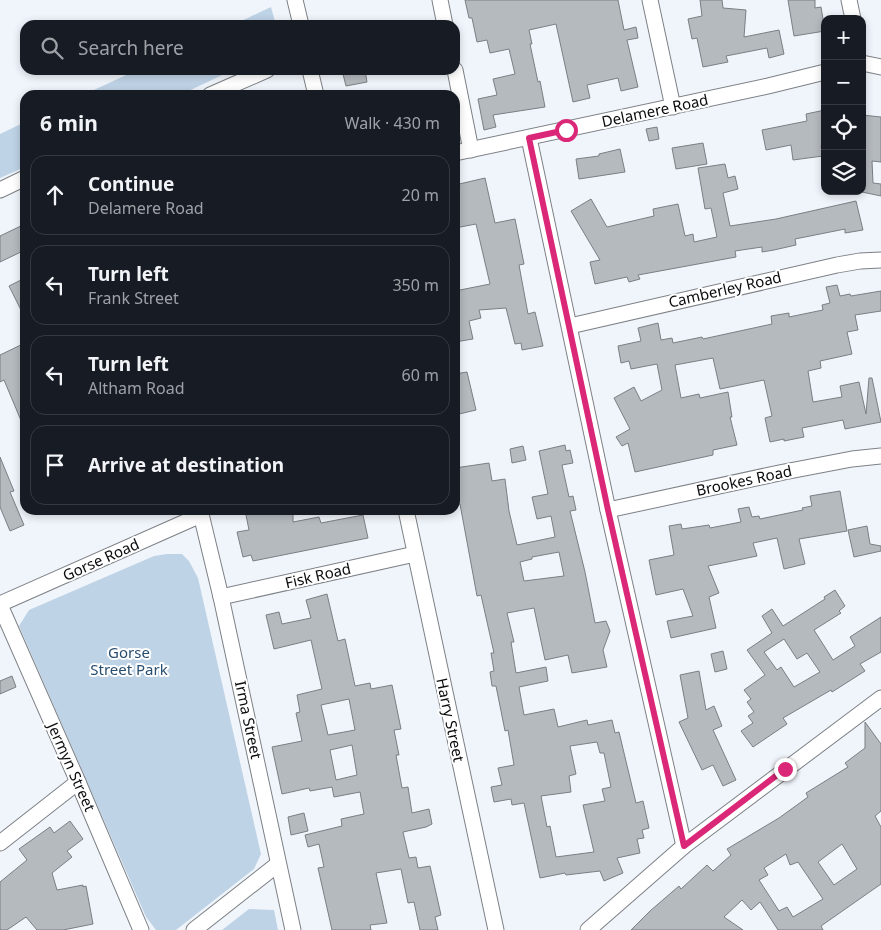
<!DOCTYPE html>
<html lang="en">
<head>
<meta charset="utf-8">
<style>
  body { margin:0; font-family:"Noto Sans",sans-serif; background:#20242c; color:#f1f3f6 }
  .controls { position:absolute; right:15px; top:15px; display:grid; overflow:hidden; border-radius:10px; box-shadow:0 2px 8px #0003 }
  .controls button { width:45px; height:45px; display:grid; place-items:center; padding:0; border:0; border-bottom:1px solid #363941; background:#171b24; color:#f1f3f6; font:25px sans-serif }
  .stop { position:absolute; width:15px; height:15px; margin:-11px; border:4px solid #db2777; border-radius:50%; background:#fff }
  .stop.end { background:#db2777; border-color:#fff; box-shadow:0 1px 5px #0008 }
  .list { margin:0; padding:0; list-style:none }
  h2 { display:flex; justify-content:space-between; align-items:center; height:65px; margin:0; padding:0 20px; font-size:21px }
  h2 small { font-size:16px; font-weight:400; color:#9ea1a6 }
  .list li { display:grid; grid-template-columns:32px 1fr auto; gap:15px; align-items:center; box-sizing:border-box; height:80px; margin:0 10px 10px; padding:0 10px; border:1px solid #363941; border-radius:15px }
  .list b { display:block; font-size:19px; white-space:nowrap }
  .list p { margin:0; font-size:16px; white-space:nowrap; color:#9ea1a6 }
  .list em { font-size:16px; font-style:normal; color:#9ea1a6 }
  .icon { flex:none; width:28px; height:28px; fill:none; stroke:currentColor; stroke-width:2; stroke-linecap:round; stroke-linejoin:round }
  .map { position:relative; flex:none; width:881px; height:930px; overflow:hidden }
  .search { position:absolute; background:#171b24; box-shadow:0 2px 8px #0003; left:20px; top:20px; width:440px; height:55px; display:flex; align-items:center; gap:12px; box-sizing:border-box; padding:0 18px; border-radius:15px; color:#9ea1a6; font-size:19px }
  .panel { position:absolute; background:#171b24; box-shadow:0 2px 8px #0003; left:20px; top:90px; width:440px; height:425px; border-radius:15px }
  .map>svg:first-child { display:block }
</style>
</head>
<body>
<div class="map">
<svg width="881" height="930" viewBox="0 0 881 930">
  <rect width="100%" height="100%" fill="#f0f5fb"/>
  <g fill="#bfd3e6">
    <path d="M271 7 276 25H233Z"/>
    <path d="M137 70H233L180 95H83Z"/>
    <path d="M25 122V167L0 178V134Z"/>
    <path d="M167 554H182L189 561 198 578 261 854 254 869 176 930H156L146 917 19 626 29 610 154 556Z"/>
    <path d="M249 909 274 910 278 930H222Z"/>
  </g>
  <g fill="#b5babf" stroke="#7b7f84" fill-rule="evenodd">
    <path d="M465 0H618L624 30 636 27 638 38 627 40 638 87 621 91 618 78 587 85 590 98 573 102 556 24 529 30 532 44H530L538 82 540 81 545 107 493 115 496 127 484 130 478 99 497 95 493 79 515 74 509 49 490 53 487 40 477 42 472 18H469Z"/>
    <path d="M700 0H722L723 8 746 10 744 37 779 30 784 54 769 58 767 48 726 56 728 62 703 67 697 38 692 39 688 19 702 16Z"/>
    <path d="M788 0H815V8L821 7 825 31 794 36Z"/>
    <path d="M342 70H365L367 82 346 86Z"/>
    <path d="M825 110V145L821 146 823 156 793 160 791 145 766 150 762 130 807 121 806 114Z"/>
    <path d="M862 115 881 117V162L872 161 873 183 881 184V196L862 192V160H865H862Z"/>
    <path d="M657 127 659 139 649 141 646 129Z"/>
    <path d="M703 143 707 164 676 169 672 148Z"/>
    <path d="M620 149 625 172 579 179 576 159 599 156V154Z"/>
    <path d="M725 164 728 178 735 176 738 189 723 193 730 226 776 219 856 201 863 230 845 233V229L795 239 796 245 774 250 762 252V247L735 251 736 257 638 275 640 279 629 282 627 277 595 284 590 262 600 260 571 211 591 199 607 227 654 216 653 209 678 204 685 236 693 234 694 242 717 237 711 208 705 209 698 168Z"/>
    <path d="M485 178 495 223 515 219 524 264 519 265 528 314 535 312 543 346 522 350 521 343 515 344 506 308 479 310 481 318 469 321 473 339 455 342V291L490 284 476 224 455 228V185Z"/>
    <path d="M25 224V250L0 262V236Z"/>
    <path d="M25 278V318L9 286Z"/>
    <path d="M837 285 840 296 850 294 851 296 881 291V311L855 315 858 330 847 332 852 354 820 361 821 368 808 371 813 402 842 397 840 386 859 382 866 414 869 378H872L881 422 845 429 843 420 802 428 804 437 784 441V439L770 442 765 418 772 416 764 380 720 389 713 358 675 365 681 398 699 394 700 398 728 392 732 417H730L737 445 713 450V455L635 472 628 443 622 446 616 437 630 429 614 398 634 387 641 401 662 390 657 364 631 369 629 361 621 363 618 346 641 341 638 328 658 323 661 340 672 338 673 343 702 337 703 339 772 324 771 316 789 313V317L823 310 822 305 830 303 826 287Z"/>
    <path d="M25 343V430L4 380 0 382V355Z"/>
    <path d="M467 372 476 410 455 415V374Z"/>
    <path d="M565 445 566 451 570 450 573 463 562 465 569 497 573 496 576 510 570 511 585 572 595 623 606 621 610 631 603 650 607 667 572 673 568 655 545 660 534 608 507 613 514 642H511L516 673 546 667 548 681 519 687 524 715 554 709 558 727 587 720 588 725 612 720 615 733 619 732 636 803 643 801 649 828 642 830 644 838 637 839 640 853 617 858 623 873 604 881 600 871 566 875 565 873 540 878 524 803 512 805 511 799 494 802 491 787 502 785 498 768 514 765 508 730 505 731 496 686H492L490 672 494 671 491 653H494L481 595 477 596 460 504H455V468L489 463 492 481 505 479 509 511 517 545 555 537 551 516 537 519 532 497 548 494 539 451ZM559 552 564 576 524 581 520 562 532 559V557ZM597 742 600 753H604L611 787 602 789 605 801 583 805 594 852 556 857 550 826 547 827 541 796 571 792 569 776 576 774 570 746Z"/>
    <path d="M523 446 526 460 512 463 510 449Z"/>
    <path d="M0 457 14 491 10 492 24 525 10 531 0 507Z"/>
    <path d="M840 491 847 531 799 539 805 564 784 569 777 538 753 543 757 556 708 566 719 593 709 597 716 628 671 638 667 621 693 616 683 589 656 595 649 560 674 555 669 526 681 524 682 529 709 525 710 528 741 522 738 509 749 507 752 517 759 516 760 519 803 510 802 508 812 506 810 496Z"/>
    <path d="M245 510H293V522L319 517 321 523 363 515 368 538 253 561 251 555 243 557 237 532 249 530Z"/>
    <path d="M867 526 870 544 881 546V551L854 557 848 530Z"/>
    <path d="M835 590 845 606 839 611 841 613 814 630 833 660 855 646 850 637 881 617V652L860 664 865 671 832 692 831 690 783 718 787 724 753 747 741 731 753 723 748 716 754 712 747 702 751 699 744 690 765 675 747 650 772 633 762 616 772 609 783 626 825 599 824 597ZM784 639 797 659 807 653 820 672 794 687 781 667 777 670 764 652Z"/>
    <path d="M327 594 338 641 345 639 355 686 370 683 371 689 392 685 401 729 394 730 399 755H396L402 788 408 787 412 813 429 809 432 824 426 827 403 832 409 858 416 857 418 868 430 866 441 915 435 917 438 930H420L414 902 408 903 401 869 376 873 387 923 370 925 371 930H332L318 868 324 867 319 844 308 847 305 835 342 826 341 819 364 814 360 792 334 797 332 787 310 791 309 788 282 794 272 747 302 741 296 713 300 712 297 695 322 689 311 640 274 649 266 615 279 612 282 624 311 618 306 600ZM349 699 355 730 328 735 321 705ZM352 745 357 775 336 780 330 750Z"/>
    <path d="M723 651 727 669 715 672 711 654Z"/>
    <path d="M699 671 706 710 714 706 722 726 713 730 736 780 723 786 713 765 702 770 679 722 688 718 680 675Z"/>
    <path d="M12 676 16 687 0 694V681Z"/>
    <path d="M865 722 881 744V811L875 816 881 827V884L821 926 823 930H778L760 902 751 910 742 900 724 917 743 930H631L650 911 679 886 681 889 707 865 713 871 731 855 727 849 779 818 808 797 806 793 848 767 845 763 865 748ZM842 844 857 869 834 885 818 862ZM786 854 790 865 798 862 823 899 793 917 787 907 779 911 759 880 768 875 764 868Z"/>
    <path d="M304 813 308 831 291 835 288 817Z"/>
    <path d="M70 821 83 839 67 851 72 857 52 873 57 890 83 885V887L86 886 93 924 63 930H37L26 917 7 930H0V882L27 860 19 849 50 827 54 833Z"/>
  </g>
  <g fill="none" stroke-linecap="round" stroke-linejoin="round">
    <defs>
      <g id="minor">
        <path d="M295 0 301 25"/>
        <path d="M440 0 445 25"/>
        <path d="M650 0 673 107"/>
        <path d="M849 0 853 19"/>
        <path d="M862 63 881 67"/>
        <path d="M310 70 316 95"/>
        <path d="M455 70 471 150"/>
        <path d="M210 95 267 70"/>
        <path d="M529 138 608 510 684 846"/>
        <path d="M455 153 768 86 825 72"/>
        <path d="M0 190 25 178"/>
        <path d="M570 326 837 265 860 261 881 260"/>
        <path d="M200 510 221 597 293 930"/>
        <path d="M406 510 496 930"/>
        <path d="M608 510 784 472 852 459 881 456"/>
        <path d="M221 597 415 554"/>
        <path d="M0 604 201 515"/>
        <path d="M0 605 78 782 141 930"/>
        <path d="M0 843 78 782"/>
        <path d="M194 930 278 864"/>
        <path d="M588 930 684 846 881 698"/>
      </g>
    </defs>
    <use href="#minor" stroke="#7d8186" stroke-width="17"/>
    <use href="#minor" stroke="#fff" stroke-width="15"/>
  </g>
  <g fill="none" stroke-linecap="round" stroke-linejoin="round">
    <path stroke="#db2777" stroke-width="6" d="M566 130 529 138 608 510 684 846 785 769"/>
  </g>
  <g text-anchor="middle" stroke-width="4" stroke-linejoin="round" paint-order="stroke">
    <g font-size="15" fill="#0a0b0d" stroke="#fff">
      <text transform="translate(655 111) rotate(-12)" y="5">Delamere Road</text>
      <text transform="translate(725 290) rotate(-13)" y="5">Camberley Road</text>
      <text transform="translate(744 481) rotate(-12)" y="5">Brookes Road</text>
      <text transform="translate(101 560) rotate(-24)" y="5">Gorse Road</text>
      <text transform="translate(318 576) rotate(-13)" y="5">Fisk Road</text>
      <text transform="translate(248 720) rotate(78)" y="5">Irma Street</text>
      <text transform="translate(450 720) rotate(78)" y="5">Harry Street</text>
      <text transform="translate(71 767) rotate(66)" y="5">Jermyn Street</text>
    </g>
    <g font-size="15" fill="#284d6f" stroke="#fff">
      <text x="129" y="658">Gorse<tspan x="129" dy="17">Street Park</tspan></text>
    </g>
  </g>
</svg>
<div class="controls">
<button>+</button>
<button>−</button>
<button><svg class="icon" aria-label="locate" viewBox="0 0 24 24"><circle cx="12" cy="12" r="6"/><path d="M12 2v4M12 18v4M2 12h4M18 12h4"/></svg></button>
<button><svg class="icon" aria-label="layers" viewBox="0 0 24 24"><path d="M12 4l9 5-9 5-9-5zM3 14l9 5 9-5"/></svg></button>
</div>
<div class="stop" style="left:566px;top:130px"></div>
<div class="stop end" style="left:785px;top:769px"></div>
<div class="search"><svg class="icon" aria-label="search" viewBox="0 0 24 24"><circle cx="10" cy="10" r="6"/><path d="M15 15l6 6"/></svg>Search here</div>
<section class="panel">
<h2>6 min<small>Walk · 430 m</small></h2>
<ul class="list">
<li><svg class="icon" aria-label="ahead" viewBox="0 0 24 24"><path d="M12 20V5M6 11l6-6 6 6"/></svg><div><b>Continue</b><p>Delamere Road</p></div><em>20 m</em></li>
<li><svg class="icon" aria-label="left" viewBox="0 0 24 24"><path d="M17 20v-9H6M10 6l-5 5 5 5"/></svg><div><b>Turn left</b><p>Frank Street</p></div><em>350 m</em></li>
<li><svg class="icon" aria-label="left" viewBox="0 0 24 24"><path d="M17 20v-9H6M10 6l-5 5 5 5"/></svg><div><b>Turn left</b><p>Altham Road</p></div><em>60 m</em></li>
<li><svg class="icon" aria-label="arrive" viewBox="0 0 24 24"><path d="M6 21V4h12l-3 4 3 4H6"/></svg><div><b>Arrive at destination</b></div></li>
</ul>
</section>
</div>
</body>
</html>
